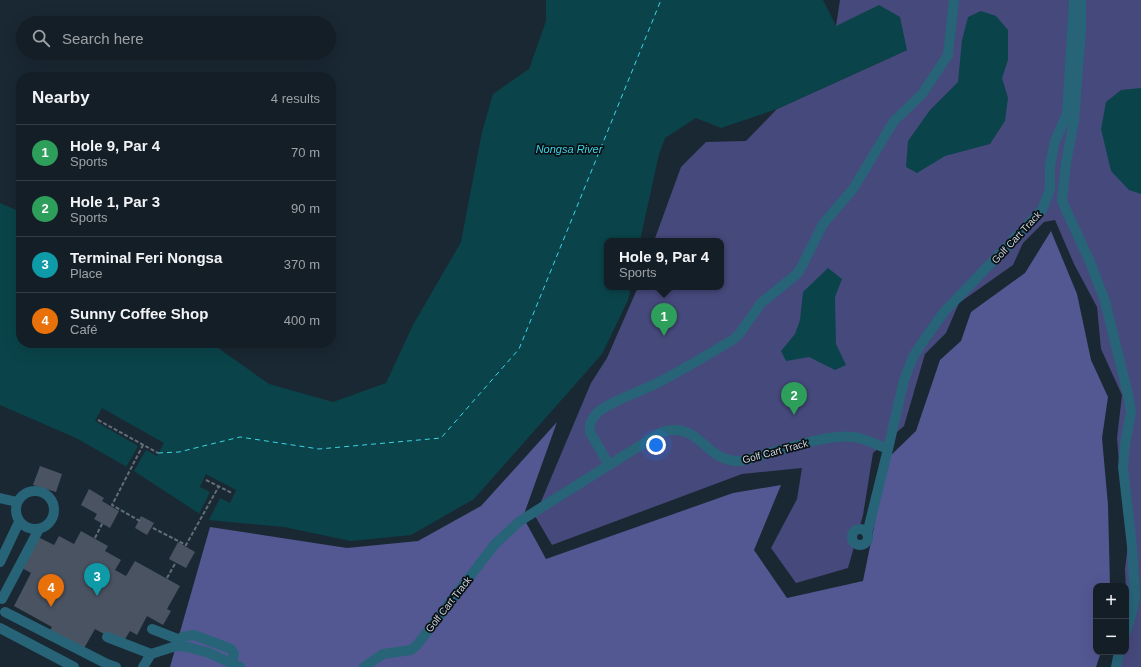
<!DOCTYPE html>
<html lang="en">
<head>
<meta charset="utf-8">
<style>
  body { margin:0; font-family:Helvetica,sans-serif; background:#212b32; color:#f1f3f6 }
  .controls { position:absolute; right:12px; bottom:12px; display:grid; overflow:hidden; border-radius:8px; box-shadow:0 4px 16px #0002 }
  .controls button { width:36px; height:36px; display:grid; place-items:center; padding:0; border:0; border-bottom:1px solid #333c43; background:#141e26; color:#f1f3f6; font:20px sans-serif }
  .you { position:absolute; left:656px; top:445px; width:14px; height:14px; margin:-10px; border:3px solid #fff; border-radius:50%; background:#1a73e8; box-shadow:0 0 0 6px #1a73e833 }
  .badge { display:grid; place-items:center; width:26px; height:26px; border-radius:50%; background:#8c9099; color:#fff; font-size:13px; font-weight:700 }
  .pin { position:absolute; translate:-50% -33px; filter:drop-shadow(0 1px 2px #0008) }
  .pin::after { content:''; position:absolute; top:21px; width:14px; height:12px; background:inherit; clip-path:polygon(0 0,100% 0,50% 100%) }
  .popup { position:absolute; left:604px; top:238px; width:120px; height:52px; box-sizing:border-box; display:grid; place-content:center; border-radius:8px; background:#141e26; filter:drop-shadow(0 1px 3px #0005); font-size:13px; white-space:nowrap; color:#9da2a7 }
  .popup b { font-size:15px; color:#f1f3f6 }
  .popup::after { content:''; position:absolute; left:50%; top:100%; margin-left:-8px; border:8px solid transparent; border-top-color:#141e26 }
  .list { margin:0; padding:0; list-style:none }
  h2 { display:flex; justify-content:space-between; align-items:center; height:52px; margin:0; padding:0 16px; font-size:17px }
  h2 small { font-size:13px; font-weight:400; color:#9da2a7 }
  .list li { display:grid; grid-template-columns:26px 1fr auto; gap:12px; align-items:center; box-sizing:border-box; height:56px; padding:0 16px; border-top:1px solid #333c43 }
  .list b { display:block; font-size:15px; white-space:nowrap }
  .list p { margin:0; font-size:13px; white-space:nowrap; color:#9da2a7 }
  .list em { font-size:13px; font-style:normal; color:#9da2a7 }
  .icon { flex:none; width:22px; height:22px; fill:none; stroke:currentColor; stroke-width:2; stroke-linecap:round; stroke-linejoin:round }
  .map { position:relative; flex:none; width:1141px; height:667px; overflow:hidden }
  .search { position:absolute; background:#141e26; box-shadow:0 4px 16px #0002; left:16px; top:16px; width:320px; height:44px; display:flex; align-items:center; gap:10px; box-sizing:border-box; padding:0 14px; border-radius:22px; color:#9da2a7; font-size:15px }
  .panel { position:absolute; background:#141e26; box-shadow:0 4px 16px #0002; left:16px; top:72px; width:320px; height:276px; border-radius:16px }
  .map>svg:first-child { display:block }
</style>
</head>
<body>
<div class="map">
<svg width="1141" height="667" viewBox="0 0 1141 667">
  <rect width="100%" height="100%" fill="#1a2833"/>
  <path fill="#46497c" d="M840 0H1141V667H1114L1117 652H1126L1127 610 1125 569 1129 536 1122 496 1117 438 1122 395 1101 349 1097 307 1074 264 1055 220 1044 222 1023 243 1013 265 959 303 946 333 925 354 904 426 873 453 863 515 848 568 796 583 771 548 797 499 802 468 742 474 552 545 535 516 591 383 607 358 638 287H721V241H654L681 167 706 142 746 141 777 109 907 50 836 26Z"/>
  <path fill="#535892" d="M1051 231 1077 294 1091 360 1108 397 1102 438 1108 505 1110 586H1096V652H1101L1096 667H170L210 527 347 548 418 541 481 506 557 422 523 517 546 559 733 493 781 485 754 550 787 598 863 581 888 458 916 431 940 360 961 341 971 312 1025 273Z"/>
  <g fill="#0a444a">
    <path d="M546 0H823L836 26 879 5 900 17 907 50 777 109 721 128 696 118 665 138 659 154 640 241H607V287H631L628 300 602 354 474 499 411 535 351 541 284 527 209 520 134 471 76 438 0 405V203L21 212V343H211L269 384 333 402 386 383 413 325 461 242 482 132 493 94 529 69 546 21Z"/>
    <path d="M981 11 996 16 1008 30V60L1002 78 1008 98 1005 121 990 144 945 156 917 173 906 167 908 141 930 110 958 82 962 40 968 17Z"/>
    <path d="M1141 88V194L1129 190 1111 171 1101 129 1106 102 1121 90Z"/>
    <path d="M828 268 842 279 835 297 836 344 846 365 835 370 809 357 786 361 781 351 795 334 800 320 803 292Z"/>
  </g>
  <g fill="#1a2833">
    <path d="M102 408 164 443 157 456 146 450 134 471 126 467 138 446 95 421Z"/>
    <path d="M206 474 236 490 230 503 220 498 209 520 199 514 210 492 200 487Z"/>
  </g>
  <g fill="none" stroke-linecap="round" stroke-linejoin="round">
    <path stroke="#3cd5e4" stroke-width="1" stroke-dasharray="5 4" stroke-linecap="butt" d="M158 453 179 452 240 437 319 449 441 438 519 349 661 0"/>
  </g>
  <g fill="#4a5362">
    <path d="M40 466 62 474 56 492 33 485Z"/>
    <path d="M89 489 104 498 102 501 119 511 110 528 94 519 97 514 81 505Z"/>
    <path d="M141 516 154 523 147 535 135 528Z"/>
    <path d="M81 531 108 546 105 551 121 560 115 570 126 576 135 561 180 586 167 609 171 611 163 625 147 616 137 635 130 631 122 644 95 629 83 650 49 632 52 627 14 606 31 573 22 568 38 537 54 545 59 536 74 544Z"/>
    <path d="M178 542 195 552 186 568 169 559Z"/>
  </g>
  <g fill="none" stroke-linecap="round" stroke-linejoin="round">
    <g stroke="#626e77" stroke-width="2" stroke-dasharray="4 2" stroke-linecap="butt">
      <path d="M98 420 158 453"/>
      <path d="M206 480 232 493"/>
      <path d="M140 521 112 505 143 445"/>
      <path d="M153 528 186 545 219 486"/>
      <path d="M95 538 103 522"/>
      <path d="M167 578 176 562"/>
    </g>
    <g stroke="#286478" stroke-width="10">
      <path d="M954 0 948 55 922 94 894 121 853 189 823 224 803 264 797 274 761 303 740 333 734 339C709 354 683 370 657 383 640 392 610 401 597 413 592 418 589 425 590 432L609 465 662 432C701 420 704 463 741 461 769 454 827 433 853 437 865 438 877 445 888 449L904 380 913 357 926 337 944 312 1042 210 1050 189V165L1055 141 1067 114 1074 0"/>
      <path d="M1081 0V30L1074 120 1066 163 1062 201 1090 262 1105 301 1129 399 1131 412 1125 445 1123 467 1132 546 1135 597 1131 616 1126 632"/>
      <circle cx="35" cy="510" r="19"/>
      <path d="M0 498 17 502"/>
      <circle cx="860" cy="537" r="8"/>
      <path d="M867 534 888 449"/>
      <path d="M0 562 19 522"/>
      <path d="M2 599 39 529"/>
      <path d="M5 612 107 664 116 667"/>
      <path d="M0 628 74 667"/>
      <path d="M152 629 180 640"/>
      <path d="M107 637 151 654"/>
      <path d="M176 646 182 637 194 635 231 649 234 654 232 662"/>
      <path d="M143 667 151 654 176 646 188 647 209 653 240 667"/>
      <path d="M364 667 383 654 411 650 417 645 495 544 520 521 609 465"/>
      <path d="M1116 667 1119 652"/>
    </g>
  </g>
  <g text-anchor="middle" stroke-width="3.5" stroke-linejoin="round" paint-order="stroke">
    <g font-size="10" fill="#cdd6dd" stroke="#0a1015">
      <text transform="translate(1016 237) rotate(-47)" y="4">Golf Cart Track</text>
      <text transform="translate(775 451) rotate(-15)" y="4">Golf Cart Track</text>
      <text transform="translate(448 604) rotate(-52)" y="4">Golf Cart Track</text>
    </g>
    <g font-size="11" font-style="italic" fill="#3cd5e4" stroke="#0a1015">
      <text x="569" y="153">Nongsa River</text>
    </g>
  </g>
</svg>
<div class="controls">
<button>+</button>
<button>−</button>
</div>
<div class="you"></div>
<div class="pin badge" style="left:664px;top:336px;background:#2e9e5b">1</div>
<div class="popup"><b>Hole 9, Par 4</b>Sports</div>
<div class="pin badge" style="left:794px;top:415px;background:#2e9e5b">2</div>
<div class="pin badge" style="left:97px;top:596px;background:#0f9aa8">3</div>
<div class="pin badge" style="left:51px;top:607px;background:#e8710a">4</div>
<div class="search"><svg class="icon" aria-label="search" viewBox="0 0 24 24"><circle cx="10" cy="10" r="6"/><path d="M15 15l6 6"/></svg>Search here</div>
<section class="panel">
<h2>Nearby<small>4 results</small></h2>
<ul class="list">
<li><span class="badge" style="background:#2e9e5b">1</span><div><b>Hole 9, Par 4</b><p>Sports</p></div><em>70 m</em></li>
<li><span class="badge" style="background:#2e9e5b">2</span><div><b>Hole 1, Par 3</b><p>Sports</p></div><em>90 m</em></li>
<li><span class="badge" style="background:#0f9aa8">3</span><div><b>Terminal Feri Nongsa</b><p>Place</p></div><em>370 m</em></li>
<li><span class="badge" style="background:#e8710a">4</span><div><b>Sunny Coffee Shop</b><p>Café</p></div><em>400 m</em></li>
</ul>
</section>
</div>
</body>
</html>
